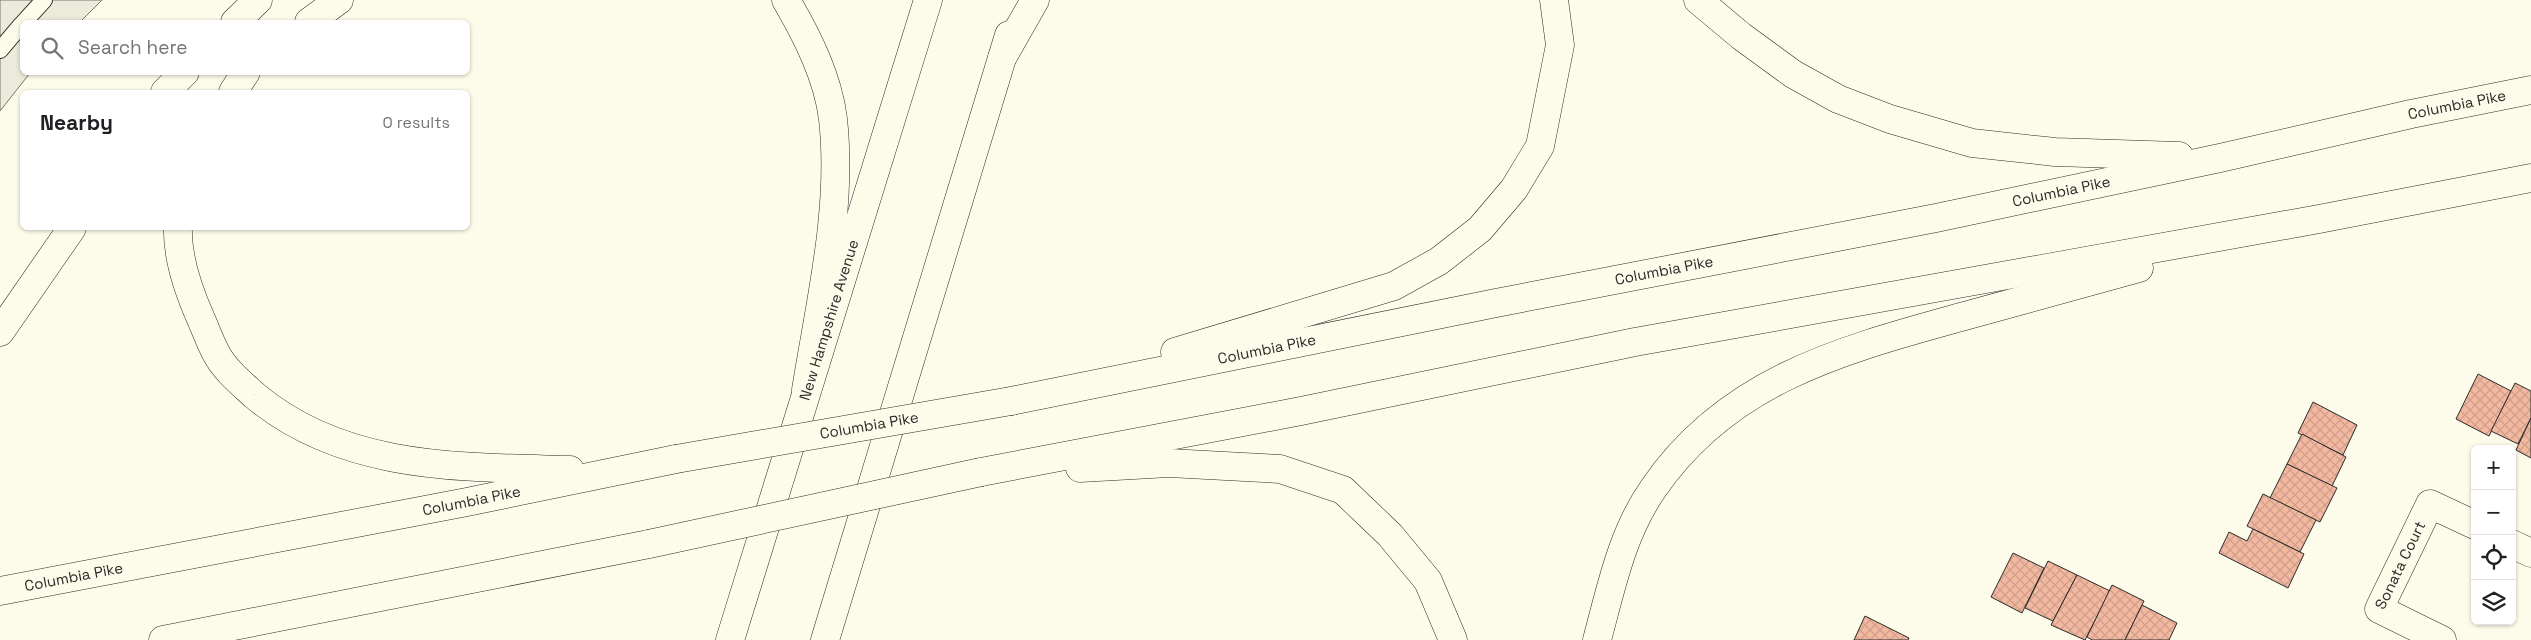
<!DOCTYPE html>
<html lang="en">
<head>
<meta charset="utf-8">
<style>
  body { margin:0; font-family:"Space Grotesk",sans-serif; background:#f2f2f2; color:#202124 }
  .controls { position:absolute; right:15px; bottom:15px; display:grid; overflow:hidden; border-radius:8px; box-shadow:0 1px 4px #0004 }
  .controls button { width:45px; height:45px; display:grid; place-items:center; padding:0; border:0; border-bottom:1px solid #e0e0e0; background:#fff; color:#202124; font:25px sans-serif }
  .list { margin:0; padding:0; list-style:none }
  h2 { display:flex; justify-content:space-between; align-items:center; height:65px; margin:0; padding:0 20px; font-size:21px }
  h2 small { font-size:16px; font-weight:400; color:#757577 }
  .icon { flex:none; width:28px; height:28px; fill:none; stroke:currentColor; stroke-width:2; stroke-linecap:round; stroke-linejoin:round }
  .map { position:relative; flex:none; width:2531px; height:640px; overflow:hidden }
  .search { position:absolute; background:#fff; box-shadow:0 1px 4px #0004; left:20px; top:20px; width:450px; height:55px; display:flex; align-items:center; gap:12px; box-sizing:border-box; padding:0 18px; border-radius:8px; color:#757577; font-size:19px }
  .panel { position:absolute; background:#fff; box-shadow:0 1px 4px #0004; left:20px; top:90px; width:450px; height:140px; border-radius:8px }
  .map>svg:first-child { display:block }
</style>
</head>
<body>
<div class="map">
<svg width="2531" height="640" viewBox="0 0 2531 640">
  <defs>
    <pattern id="building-cross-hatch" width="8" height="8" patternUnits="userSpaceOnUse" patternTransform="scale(1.25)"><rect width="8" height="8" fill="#f2b8a0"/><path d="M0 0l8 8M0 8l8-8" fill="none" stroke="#d09e8a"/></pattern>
  </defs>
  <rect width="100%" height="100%" fill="#fdfbea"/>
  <path fill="#eceadb" stroke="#74746e" d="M0 0H102L80 22H22V72L30 73 0 111Z"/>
  <g fill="url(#building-cross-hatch)" stroke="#2b2b2b">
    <path d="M2478 374 2511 391 2489 436 2456 419Z"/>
    <path d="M2515 383 2531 391V418L2518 444 2491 431Z"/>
    <path d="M2313 402 2357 425 2343 455 2298 433Z"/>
    <path d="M2531 418V458L2516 450Z"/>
    <path d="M2302 434 2346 457 2332 486 2287 464Z"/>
    <path d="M2287 464 2337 488 2320 522 2270 498Z"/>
    <path d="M2263 494 2316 520 2300 552 2247 526Z"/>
    <path d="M2253 529 2304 554 2288 588 2219 553 2229 532 2247 541Z"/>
    <path d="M2013 553 2044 568 2022 613 1991 597Z"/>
    <path d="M2048 561 2077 575 2053 621 2025 608Z"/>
    <path d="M2077 575 2110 591 2085 640 2051 625Z"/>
    <path d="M2112 585 2144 601 2125 640H2092L2087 637Z"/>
    <path d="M2142 605 2177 623 2169 640H2125Z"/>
    <path d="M1865 616 1909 638 1908 640H1854Z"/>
  </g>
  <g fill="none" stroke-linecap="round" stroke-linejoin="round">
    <defs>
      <g id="service">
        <path d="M24 22 44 0"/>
        <path d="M0 50 22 24"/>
      </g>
      <g id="minor">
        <path d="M2512 544 2531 553"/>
        <path id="s1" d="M2442 640 2379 609 2430 504 2475 525"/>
      </g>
      <g id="primary">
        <path id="s2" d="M730 640 928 0"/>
        <path d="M825 640 1009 35"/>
      </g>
      <g id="trunk">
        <path d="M786 0C807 36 828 77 833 119 843 209 820 302 806 390"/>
        <path d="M1698 0 1741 36 1793 74 1838 99 1890 119 1972 143 2055 152 2179 156"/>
        <path d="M235 22 258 0"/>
        <path d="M309 22 339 0"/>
        <path d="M1002 58 1035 0"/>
        <path d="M165 92 185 72"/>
        <path d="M233 92 246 72"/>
        <path d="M178 228C177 257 189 292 201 319 206 330 210 342 216 353 224 369 241 383 254 395 343 470 459 467 570 470"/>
        <path d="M0 332 72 228"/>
        <path d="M1175 352 1394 286 1439 261 1480 229 1514 189 1540 146 1560 45 1554 0"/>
        <path id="s3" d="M1011 401 1496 303 1936 218 2220 158 2411 114 2531 90"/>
        <path d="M1080 468 1169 463 1280 469 1343 490 1390 535 1428 581 1453 640"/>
        <path d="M981 472 1301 411 1635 342 2319 219 2531 178"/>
        <path id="s4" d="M0 591 467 502 676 459"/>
        <path d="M163 640 649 544"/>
        <path d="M1597 640C1611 588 1622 533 1653 489 1727 380 1842 350 1961 317 2021 300 2080 284 2139 268"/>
      </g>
    </defs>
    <use href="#service" stroke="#2b2b2b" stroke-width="18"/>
    <use href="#minor" stroke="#2b2b2b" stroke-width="29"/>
    <use href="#primary" stroke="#2b2b2b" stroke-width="29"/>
    <use href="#trunk" stroke="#2b2b2b" stroke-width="29"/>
    <use href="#service" stroke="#fdfbea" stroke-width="16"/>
    <use href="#minor" stroke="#fdfbea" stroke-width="28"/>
    <use href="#primary" stroke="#fdfbea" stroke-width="28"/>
    <use href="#trunk" stroke="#fdfbea" stroke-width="28"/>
    <defs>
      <g id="trunk-bridge">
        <path id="s5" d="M676 459 1011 401"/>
        <path d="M649 544 981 472"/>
      </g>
    </defs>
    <use href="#trunk-bridge" stroke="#2b2b2b" stroke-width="29" stroke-linecap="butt"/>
    <use href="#trunk-bridge" stroke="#fdfbea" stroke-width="28"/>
  </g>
  <g text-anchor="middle" stroke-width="4" stroke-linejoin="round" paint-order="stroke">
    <g font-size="15" fill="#2b2b2b" stroke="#fdfbea">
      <text dy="5" stroke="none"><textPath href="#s3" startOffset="1476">Columbia Pike</textPath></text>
      <text dy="5" stroke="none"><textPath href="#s3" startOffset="1071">Columbia Pike</textPath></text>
      <text dy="5" stroke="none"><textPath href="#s3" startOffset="666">Columbia Pike</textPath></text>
      <text dy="5" stroke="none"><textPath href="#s2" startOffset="335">New Hampshire Avenue</textPath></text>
      <text dy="5" stroke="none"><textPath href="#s3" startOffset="261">Columbia Pike</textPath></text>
      <text dy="5" stroke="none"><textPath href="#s5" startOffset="196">Columbia Pike</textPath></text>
      <text dy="5" stroke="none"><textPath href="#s4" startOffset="480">Columbia Pike</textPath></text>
      <text dy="5" stroke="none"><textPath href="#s1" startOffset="119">Sonata Court</textPath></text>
      <text dy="5" stroke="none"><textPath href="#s4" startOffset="75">Columbia Pike</textPath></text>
    </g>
  </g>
</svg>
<div class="controls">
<button>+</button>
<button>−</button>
<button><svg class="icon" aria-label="locate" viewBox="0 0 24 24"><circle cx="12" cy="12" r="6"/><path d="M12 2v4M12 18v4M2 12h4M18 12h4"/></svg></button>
<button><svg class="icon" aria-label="layers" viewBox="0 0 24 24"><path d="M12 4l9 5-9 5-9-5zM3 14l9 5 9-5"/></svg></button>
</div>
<div class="search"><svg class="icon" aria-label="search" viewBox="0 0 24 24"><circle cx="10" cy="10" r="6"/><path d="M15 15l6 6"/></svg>Search here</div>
<section class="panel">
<h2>Nearby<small>0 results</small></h2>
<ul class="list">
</ul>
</section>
</div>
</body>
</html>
